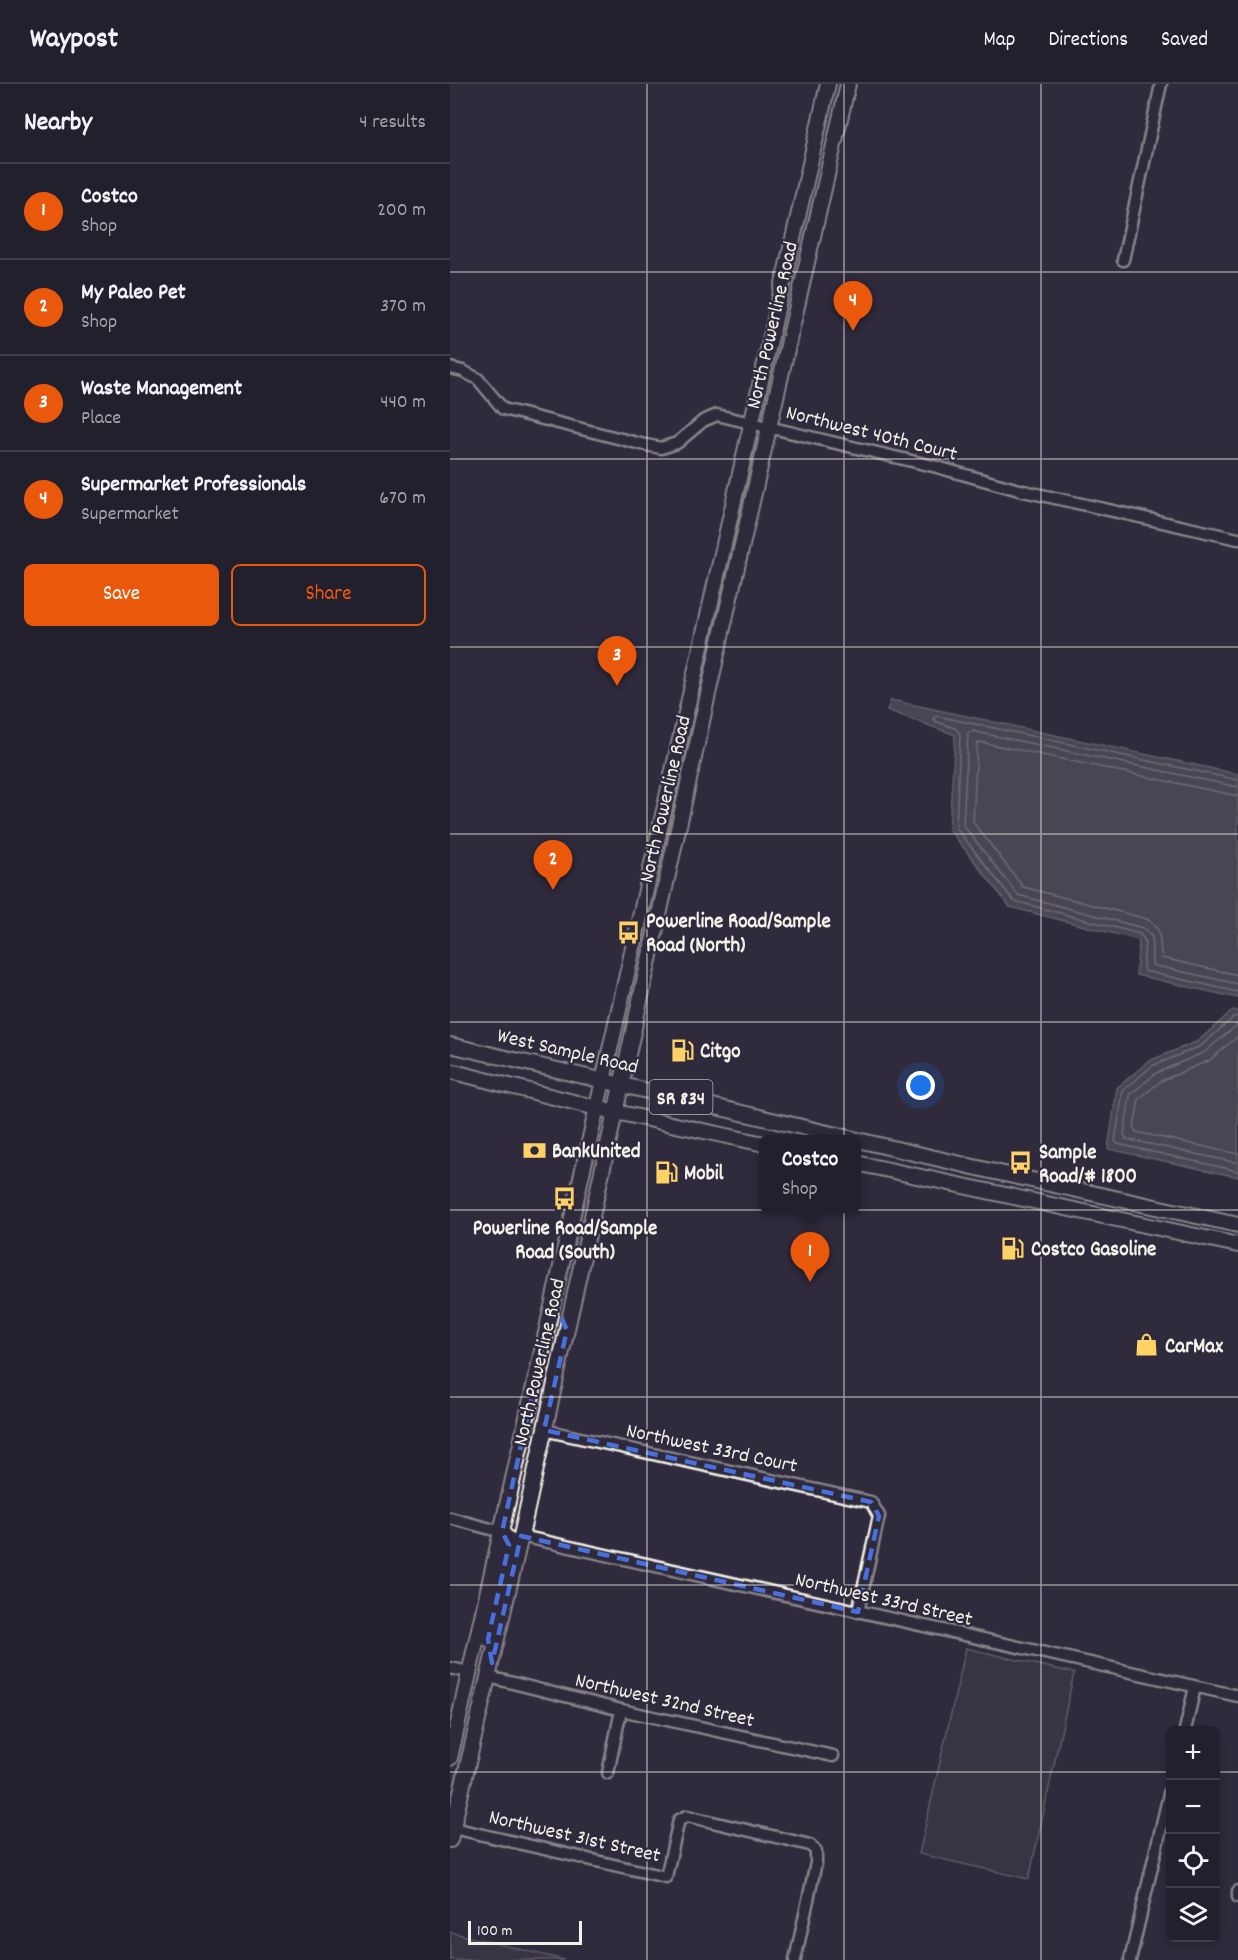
<!DOCTYPE html>
<html lang="en">
<head>
<meta charset="utf-8">
<style>
  body { margin:0; font-family:Dekko,sans-serif; background:#2f2d3a; color:#f1f3f6 }
  .controls { position:absolute; right:18px; bottom:18px; display:grid; overflow:hidden; border-radius:9px; box-shadow:0 3px 9px #0003 }
  .controls button { width:54px; height:54px; display:grid; place-items:center; padding:0; border:0; border-bottom:2px solid #403e4a; background:#23202e; color:#f1f3f6; font:30px sans-serif }
  .scale { position:absolute; left:18px; bottom:15px; width:114px; box-sizing:border-box; padding-left:6px; border:3px solid #f4f1e8; border-top:0; font-size:16px; line-height:21px; white-space:nowrap; color:#f4f1e8; -webkit-text-stroke:4px #2f2a3d; paint-order:stroke }
  .you { position:absolute; left:471px; top:1002px; width:21px; height:21px; margin:-15px; border:4px solid #fff; border-radius:50%; background:#1a73e8; box-shadow:0 0 0 9px #1a73e833 }
  .badge { display:grid; place-items:center; width:39px; height:39px; border-radius:50%; background:#ea580c; color:#fff; font-size:20px; font-weight:700 }
  .pin { position:absolute; translate:-50% -50px; filter:drop-shadow(0 2px 3px #0008) }
  .pin::after { content:''; position:absolute; top:32px; width:21px; height:18px; background:inherit; clip-path:polygon(0 0,100% 0,50% 100%) }
  .popup { position:absolute; left:309px; top:1051px; width:102px; height:78px; box-sizing:border-box; display:grid; place-content:center; border-radius:9px; background:#23202e; filter:drop-shadow(0 2px 4px #0005); font-size:20px; white-space:nowrap; color:#a3a3aa }
  .popup b { font-size:22px; color:#f1f3f6 }
  .popup::after { content:''; position:absolute; left:50%; top:100%; margin-left:-12px; border:12px solid transparent; border-top-color:#23202e }
  .list { margin:0; padding:0; list-style:none }
  h2 { display:flex; justify-content:space-between; align-items:center; height:78px; margin:0; padding:0 24px; font-size:26px }
  h2 small { font-size:20px; font-weight:400; color:#a3a3aa }
  .list li { display:grid; grid-template-columns:39px 1fr auto; gap:18px; align-items:center; box-sizing:border-box; height:96px; padding:0 24px; border-top:2px solid #403e4a }
  .list b { display:block; font-size:22px; white-space:nowrap }
  .list p { margin:0; font-size:20px; white-space:nowrap; color:#a3a3aa }
  .list em { font-size:20px; font-style:normal; color:#a3a3aa }
  .actions { display:flex; gap:12px; padding:18px 24px }
  .actions a { flex:1; padding:14px 0; border:2px solid #ea580c; border-radius:9px; text-align:center; font-size:21px; color:#ea580c }
  .actions .main { background:#ea580c; color:#fff }
  .icon { flex:none; width:33px; height:33px; fill:none; stroke:currentColor; stroke-width:2; stroke-linecap:round; stroke-linejoin:round }
  .map { position:relative; flex:none; width:788px; height:1876px; overflow:hidden }
  header { display:flex; align-items:center; gap:36px; box-sizing:border-box; height:84px; padding:0 30px; background:#23202e; border-bottom:2px solid #403e4a }
  header strong { font-size:28px }
  nav { display:flex; gap:33px; margin-inline-start:auto; font-size:21px }
  main { display:flex }
  aside { flex:1; background:#23202e }
  .map>svg:first-child { display:block }
</style>
</head>
<body>
<header>
<strong>Waypost</strong>
<nav><a>Map</a><a>Directions</a><a>Saved</a></nav>
</header>
<main>
<aside>
<h2>Nearby<small>4 results</small></h2>
<ul class="list">
<li><span class="badge">1</span><div><b>Costco</b><p>Shop</p></div><em>200 m</em></li>
<li><span class="badge">2</span><div><b>My Paleo Pet</b><p>Shop</p></div><em>370 m</em></li>
<li><span class="badge">3</span><div><b>Waste Management</b><p>Place</p></div><em>440 m</em></li>
<li><span class="badge">4</span><div><b>Supermarket Professionals</b><p>Supermarket</p></div><em>670 m</em></li>
</ul>
<div class="actions"><a class="main">Save</a><a>Share</a></div>
</aside>
<div class="map">
<svg width="788" height="1876" viewBox="0 0 788 1876">
  <rect width="100%" height="100%" fill="#2f2a3d"/>
  <filter id="ink" filterUnits="userSpaceOnUse"><feTurbulence type="fractalNoise" baseFrequency=".0167" numOctaves="2"/><feDisplacementMap in="SourceGraphic" scale="12" xChannelSelector="R" yChannelSelector="G"/><feConvolveMatrix kernelMatrix="1 2 1 2 8 2 1 2 1" color-interpolation-filters="sRGB"/></filter>
  <g filter="url(#ink)">
    <g fill="#454050" stroke="#9c989c" stroke-width="1.5">
      <path d="M516 1564 624 1589 579 1795 469 1770Z"/>
      <path d="M0 1848 114 1876H0Z"/>
    </g>
    <g fill="#6a6670" stroke="#a19ea0" stroke-width="1.5">
      <path d="M441 616 788 690V914L686 891 689 856 560 823 499 745 505 651 437 626Z"/>
      <path d="M783 926 788 927V1093L658 1065 667 1004 699 977 748 957Z"/>
    </g>
    <g fill="none" stroke-linecap="round" stroke-linejoin="round">
      <g stroke="#bdb9b8" stroke-width="1.5">
        <path d="M788 696 487 632 484 634 485 637 507 645 510 651 506 744 564 817 690 850 695 857 693 884 694 887 788 908"/>
        <path d="M788 703 522 647 518 649 513 741 568 811 693 844 702 853V881L788 900"/>
        <path d="M788 712 530 658 527 660 523 738 573 803 697 835C714 845 708 858 712 874L788 891"/>
        <path d="M788 932 784 933 751 962 702 982 673 1007 665 1057 668 1060 788 1087"/>
        <path d="M788 940 755 968 706 989 680 1011 674 1051 676 1055 788 1079"/>
        <path d="M788 952 760 976 711 997 689 1015 684 1044 686 1048 788 1070"/>
      </g>
      <defs>
        <g id="minor">
          <path d="M673 176 711 0"/>
          <path d="M0 284 13 287 28 295 53 325 191 360 211 364 227 359 253 337 267 331 487 383 569 406 788 455"/>
          <path d="M94 1346 421 1418 429 1432 408 1528"/>
          <path d="M0 1434 52 1448"/>
          <path d="M71 1452 788 1612"/>
          <path d="M0 1584 19 1588"/>
          <path d="M39 1593 171 1626 383 1672"/>
          <path d="M735 1646 745 1603"/>
          <path d="M158 1689 171 1626"/>
          <path d="M3 1744 216 1793 229 1736 237 1732 360 1761 366 1767V1779L345 1876"/>
          <path d="M788 1807V1813"/>
          <path d="M680 1876 720 1706"/>
        </g>
        <g id="major">
          <path d="M0 961 545 1088 788 1141"/>
          <path d="M0 987 147 1024 314 1060"/>
          <path d="M406 1079 788 1161"/>
          <path d="M38 1555 59 1461 58 1455 52 1448"/>
          <path d="M0 1674 378 0"/>
          <path d="M0 1756 71 1452 267 570 398 0"/>
        </g>
      </defs>
      <use href="#minor" stroke="#f4f1e8" stroke-width="15"/>
      <use href="#major" stroke="#f4f1e8" stroke-width="18"/>
      <use href="#minor" stroke="#2f2a3d" stroke-width="10"/>
      <use href="#major" stroke="#2f2a3d" stroke-width="14"/>
    </g>
  </g>
  <path d="M0 0H788V1876H0ZM103 1216 117 1246 94 1346 421 1418 429 1432 408 1528 71 1452 42 1579 38 1555 59 1461 52 1448Z" fill="#2f2a3d" fill-opacity=".55" fill-rule="evenodd"/>
  <path fill="none" stroke="#486fdb" stroke-width="4.5" stroke-dasharray="12 8" stroke-linejoin="round" d="M103 1216 117 1246 94 1346 421 1418 429 1432 408 1528 71 1452 42 1579 38 1555 59 1461 52 1448Z"/>
  <path fill="none" stroke="#f4f1e8" stroke-width="1.5" stroke-opacity="0.55" d="M197 0V1876M394 0V1876M591 0V1876M0 188H788M0 375H788M0 563H788M0 750H788M0 938H788M0 1126H788M0 1313H788M0 1501H788M0 1688H720M766 1688H788"/>
  <defs>
    <symbol id="bus-bare" viewBox="-9 -9 18 18"><path d="M-5-6H5V4H4V6H2V4H-2V6H-4V4H-5ZM-3.5-4V0h7V-4ZM-3.5 1.2v1.5H-2V1.2ZM2 1.2v1.5H3.5V1.2Z" fill="#ffd166" stroke="#2f2a3d" stroke-width="2.5" paint-order="stroke"/></symbol>
    <symbol id="fuel-bare" viewBox="-9 -9 18 18"><path d="M-5.5-6h7V0h2V4h1.3V-2.5L3-4.5l.8-.8L6-3V5H2.5V1h-1V6h-7ZM-4.2-4.7v3.2H.2V-4.7Z" fill="#ffd166" stroke="#2f2a3d" stroke-width="2.5" paint-order="stroke"/></symbol>
    <symbol id="bank-bare" viewBox="-9 -9 18 18"><path d="M-6-4H6V4H-6ZM0-2.3a2.3 2.3 0 1 0 0 4.6a2.3 2.3 0 1 0 0-4.6Z" fill="#ffd166" stroke="#2f2a3d" stroke-width="2.5" paint-order="stroke"/></symbol>
    <symbol id="shop-bare" viewBox="-9 -9 18 18"><path d="M-5-2.5h2.3a2.7 3.5 0 0 1 5.4 0H5L5.5 6h-11ZM-1.5-2.5h3a1.5 2.3 0 0 0-3 0Z" fill="#ffd166" stroke="#2f2a3d" stroke-width="2.5" paint-order="stroke"/></symbol>
  </defs>
  <g fill-rule="evenodd">
    <use href="#bus-bare" x="162" y="832" width="33" height="33"/>
    <use href="#fuel-bare" x="216" y="950" width="33" height="33"/>
    <use href="#bank-bare" x="68" y="1050" width="33" height="33"/>
    <use href="#bus-bare" x="554" y="1062" width="33" height="33"/>
    <use href="#fuel-bare" x="200" y="1072" width="33" height="33"/>
    <use href="#bus-bare" x="98" y="1098" width="33" height="33"/>
    <use href="#fuel-bare" x="546" y="1148" width="33" height="33"/>
    <use href="#shop-bare" x="680" y="1244" width="33" height="33"/>
  </g>
  <g text-anchor="middle" stroke-width="4.5" stroke-linejoin="round" paint-order="stroke">
    <rect fill="#2f2a3d" stroke="#b9b5b5" stroke-width="1.5" x="199.5" y="996" width="63" height="34" rx="4.5"/>
    <g font-size="20" font-weight="bold" fill="#f4f1e8">
      <text x="231" y="1020">SR 834</text>
    </g>
    <g font-size="21" fill="#f4f1e8" stroke="#2f2a3d">
      <text transform="translate(321 241) rotate(-77)" y="7">North Powerline Road</text>
      <text transform="translate(422 348) rotate(14)" y="7">Northwest 40th Court</text>
      <text transform="translate(214 715) rotate(-77)" y="7">North Powerline Road</text>
      <text transform="translate(118 966) rotate(13)" y="7">West Sample Road</text>
      <text transform="translate(88 1278) rotate(-77)" y="7">North Powerline Road</text>
      <text transform="translate(262 1363) rotate(12)" y="7">Northwest 33rd Court</text>
      <text transform="translate(434 1514) rotate(13)" y="7">Northwest 33rd Street</text>
      <text transform="translate(215 1615) rotate(13)" y="7">Northwest 32nd Street</text>
      <text transform="translate(125 1751) rotate(13)" y="7">Northwest 31st Street</text>
    </g>
    <g font-size="21" font-weight="bold" fill="#f4f1e8" stroke="#2f2a3d" text-anchor="start">
      <text x="196" y="843">Powerline Road/Sample<tspan x="196" dy="24">Road (North)</tspan></text>
      <text x="250" y="973">Citgo</text>
      <text x="102" y="1073">BankUnited</text>
      <text x="589" y="1074">Sample<tspan x="589" dy="24">Road/# 1800</tspan></text>
      <text x="234" y="1095">Mobil</text>
      <text x="115" y="1150" text-anchor="middle">Powerline Road/Sample<tspan x="115" dy="24">Road (South)</tspan></text>
      <text x="581" y="1171">Costco Gasoline</text>
      <text x="715" y="1268">CarMax</text>
    </g>
  </g>
</svg>
<div class="controls">
<button>+</button>
<button>−</button>
<button><svg class="icon" aria-label="locate" viewBox="0 0 24 24"><circle cx="12" cy="12" r="6"/><path d="M12 2v4M12 18v4M2 12h4M18 12h4"/></svg></button>
<button><svg class="icon" aria-label="layers" viewBox="0 0 24 24"><path d="M12 4l9 5-9 5-9-5zM3 14l9 5 9-5"/></svg></button>
</div>
<div class="scale">100 m</div>
<div class="you"></div>
<div class="pin badge" style="left:360px;top:1198px">1</div>
<div class="popup"><b>Costco</b>Shop</div>
<div class="pin badge" style="left:103px;top:806px">2</div>
<div class="pin badge" style="left:167px;top:602px">3</div>
<div class="pin badge" style="left:403px;top:247px">4</div>
</div>
</main>
</body>
</html>
